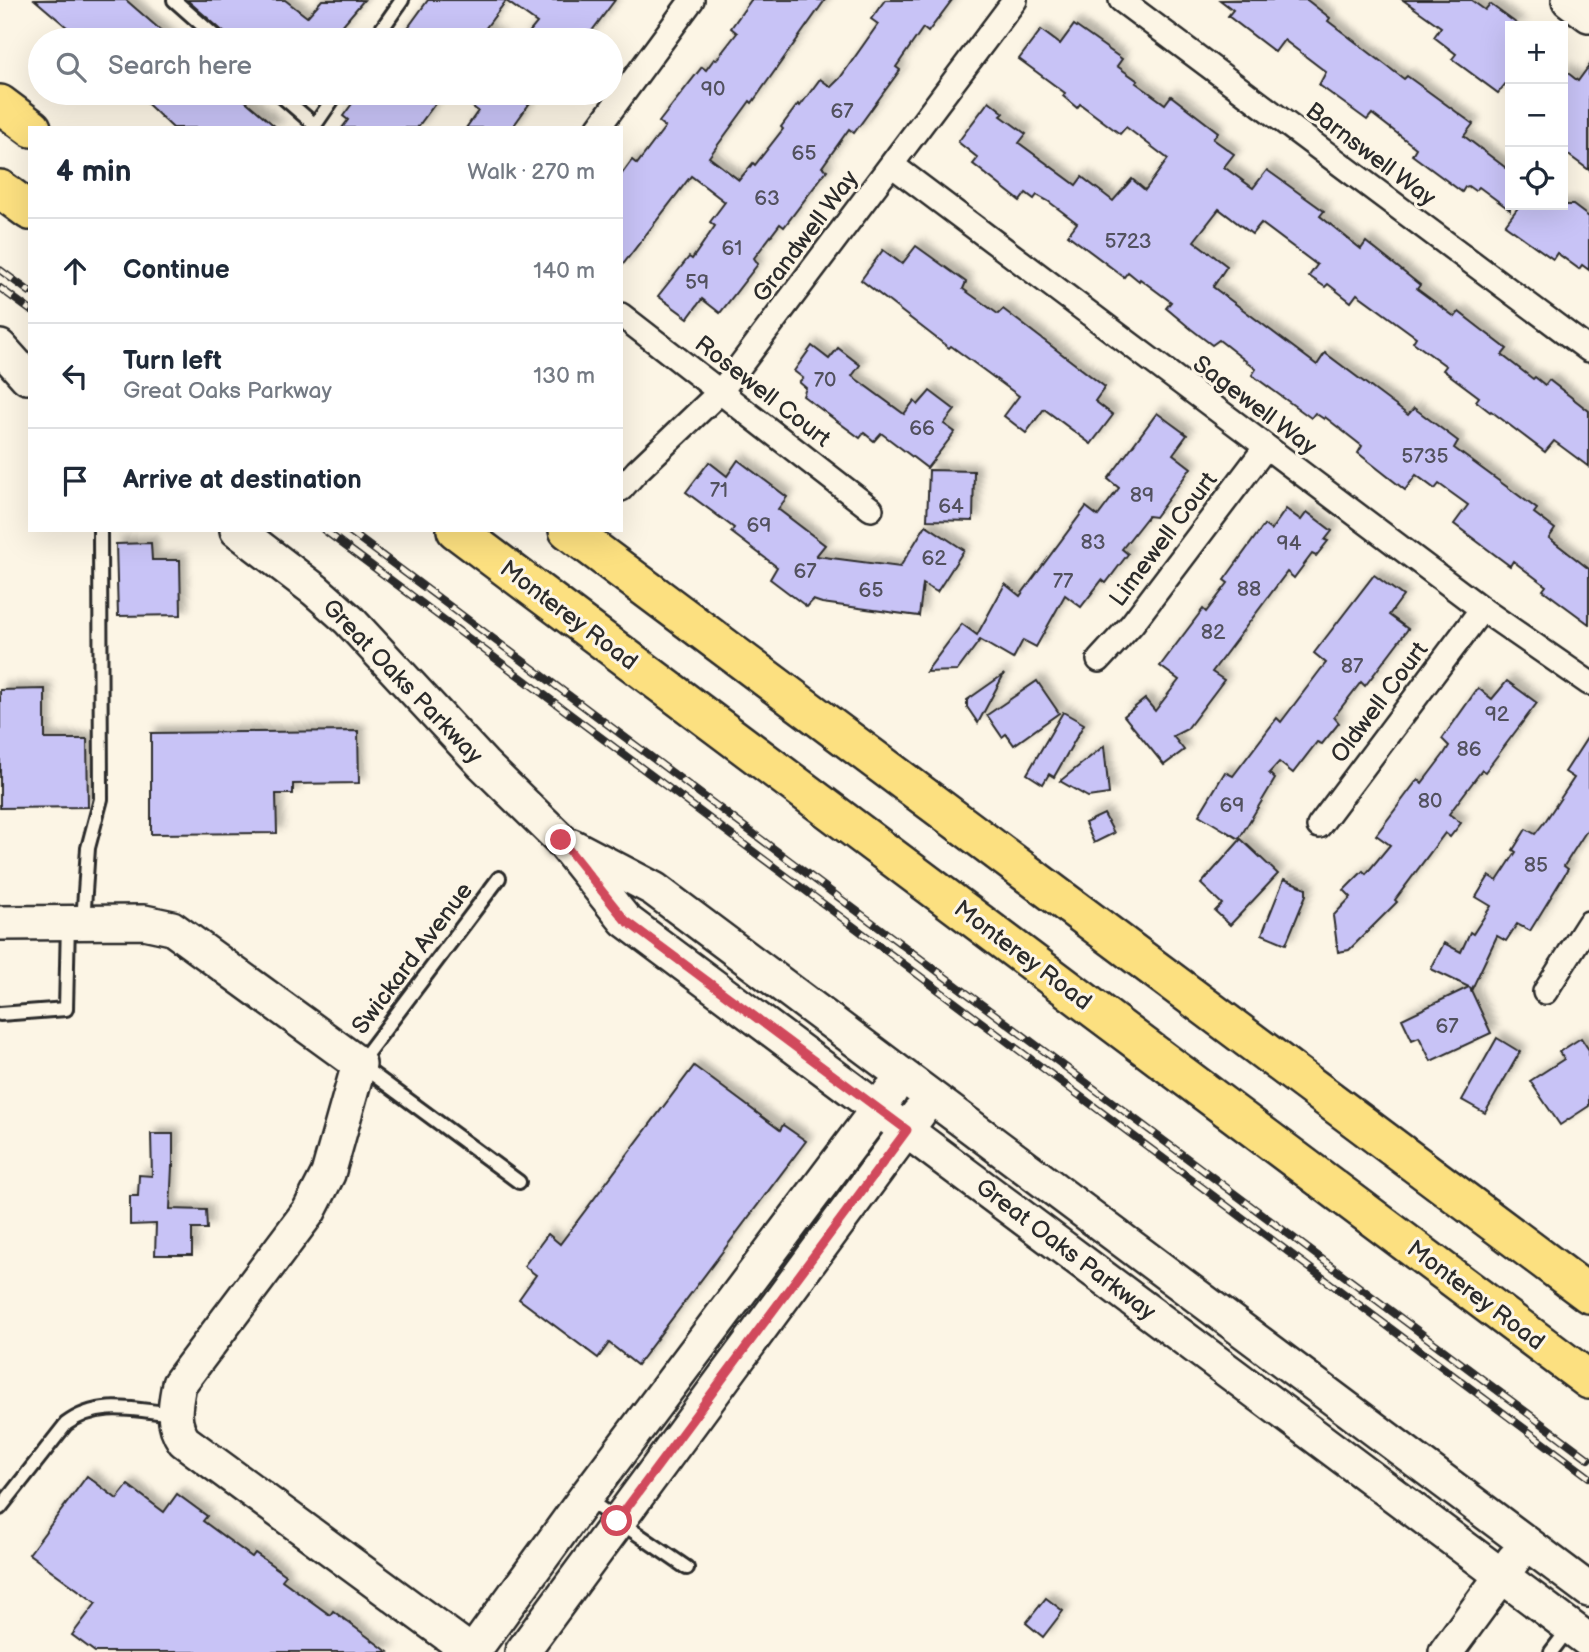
<!DOCTYPE html>
<html lang="en">
<head>
<meta charset="utf-8">
<style>
  body { margin:0; font-family:"Balsamiq Sans",sans-serif; background:#f2f2f3; color:#1f2937 }
  .controls { position:absolute; right:21px; top:21px; display:grid; overflow:hidden; border-radius:0px; box-shadow:0 7px 28px #0002 }
  .controls button { width:63px; height:63px; display:grid; place-items:center; padding:0; border:0; border-bottom:2px solid #e0e1e3; background:#fff; color:#1f2937; font:35px sans-serif }
  .stop { position:absolute; width:21px; height:21px; margin:-16px; border:5px solid #d1495b; border-radius:50%; background:#fff }
  .stop.end { background:#d1495b; border-color:#fff; box-shadow:0 2px 7px #0008 }
  .list { margin:0; padding:0; list-style:none }
  h2 { display:flex; justify-content:space-between; align-items:center; height:91px; margin:0; padding:0 28px; font-size:30px }
  h2 small { font-size:23px; font-weight:400; color:#747a83 }
  .list li { display:grid; grid-template-columns:46px 1fr auto; gap:21px; align-items:center; box-sizing:border-box; height:105px; padding:0 28px; border-top:2px solid #e0e1e3 }
  .list b { display:block; font-size:26px; white-space:nowrap }
  .list p { margin:0; font-size:23px; white-space:nowrap; color:#747a83 }
  .list em { font-size:23px; font-style:normal; color:#747a83 }
  .icon { flex:none; width:38px; height:38px; fill:none; stroke:currentColor; stroke-width:2; stroke-linecap:round; stroke-linejoin:round }
  .map { position:relative; flex:none; width:1589px; height:1652px; overflow:hidden }
  .search { position:absolute; background:#fff; box-shadow:0 7px 28px #0002; left:28px; top:28px; width:595px; height:77px; display:flex; align-items:center; gap:18px; box-sizing:border-box; padding:0 24px; border-radius:38px; color:#747a83; font-size:26px }
  .panel { position:absolute; background:#fff; box-shadow:0 7px 28px #0002; left:28px; top:126px; width:595px; height:406px; border-radius:0px }
  .map>svg:first-child { display:block }
</style>
</head>
<body>
<div class="map">
<svg width="1589" height="1652" viewBox="0 0 1589 1652">
  <defs>
    <filter id="shadow"><feDropShadow dx="6" dy="-6" stdDeviation="3.5" flood-color="#0004"/></filter>
  </defs>
  <rect width="100%" height="100%" fill="#fcf5e5"/>
  <filter id="ink" filterUnits="userSpaceOnUse"><feTurbulence type="fractalNoise" baseFrequency=".0143" numOctaves="2"/><feDisplacementMap in="SourceGraphic" scale="14" xChannelSelector="R" yChannelSelector="G"/><feConvolveMatrix kernelMatrix="1 2 1 2 8 2 1 2 1" color-interpolation-filters="sRGB"/></filter>
  <g filter="url(#ink)">
    <g fill="#c8c3f6" stroke="#2b2b2b" stroke-width="2" filter="url(#shadow)">
      <path d="M35 0H126L172 40H82Z"/>
      <path d="M187 0H285L307 17 322 0H364L330 40H228L225 33Z"/>
      <path d="M428 0H615L585 40H523L537 23 506 1 485 29 500 40H399Z"/>
      <path d="M751 0H825L752 103 750 101 709 157 739 180 753 163 755 165 783 129 781 127 798 104 800 106 820 79 831 87 840 78 878 24 871 19 885 0H952L928 32 923 28 896 67 900 70 854 133 849 129 822 167 827 170 784 227 780 224 754 258 758 264 720 313 702 299 688 318 658 296 689 257 692 259 715 226 710 222 725 202 691 176 621 267V175L632 160 637 164 665 127 659 122 702 67 706 70 714 59 716 60 737 33 731 28Z"/>
      <path d="M1220 0H1307L1330 18 1328 21 1404 79 1407 76 1473 124 1464 136 1510 171V210L1479 187 1475 191 1468 186 1465 187 1462 192 1412 155 1416 148 1372 114 1367 120 1319 85 1326 72 1284 40 1275 52 1228 16 1233 10Z"/>
      <path d="M1403 0H1471L1485 10 1490 4 1520 26H1506L1510 30V78L1498 93 1452 59 1456 54 1434 37 1441 27Z"/>
      <path d="M1074 25 1122 59 1117 66 1138 81 1136 83 1165 104 1171 96 1218 132 1213 139 1234 154 1224 167 1253 188 1267 170 1324 211 1320 216 1361 249 1366 242 1420 285 1417 289 1455 317 1459 312 1481 329 1507 349 1502 355 1533 379 1535 377 1545 385 1549 380 1589 411V467L1554 441 1545 452 1491 411 1490 412 1476 401 1479 397 1443 370 1446 366 1413 342 1416 337 1357 294 1351 302 1328 284 1325 287 1309 276 1317 265 1261 223 1252 234 1219 209 1194 241 1227 266 1213 287 1317 365 1325 353 1408 415 1414 408 1458 441 1454 448 1537 509 1534 513 1555 529 1549 538 1589 569V624L1543 590 1546 586 1513 561 1510 566 1454 524 1468 505 1439 484 1435 489 1416 475 1405 490 1358 453 1362 446 1325 417 1324 419 1315 413 1311 418 1252 375 1256 369 1219 340 1212 345 1191 329 1166 308 1171 302 1140 279 1139 281 1128 272 1124 277 1068 235 1077 223 1048 201 1037 195 1034 199 1026 193 1020 201 973 164 978 158 958 142 989 101 1004 113 1001 116 1026 134 1019 143 1076 185 1082 177 1113 201 1132 179 1145 190 1168 159 1126 127 1120 134 1080 104 1077 108 1063 96 1065 93 1019 59 1041 30 1060 44Z"/>
      <path d="M1589 66V170L1563 151V69L1578 81Z"/>
      <path d="M136 93H236L277 128H173Z"/>
      <path d="M360 93H443L417 128H342L348 120 343 116Z"/>
      <path d="M477 93H537L512 128H466L478 111 469 104Z"/>
      <path d="M1520 205H1573L1589 217V270L1582 265 1579 269 1557 253 1553 259 1505 225Z"/>
      <path d="M916 246 966 282 963 289 998 314 1003 309 1105 387 1095 401 1113 415 1091 444 1044 409 1026 433 1004 416 1019 396 951 346 949 348 861 280 883 250 902 264Z"/>
      <path d="M812 346 829 359 838 348 860 365 852 376 904 414 914 401 918 405 930 391 955 410 944 424 955 432 927 468 881 433 874 441 864 433 860 438 803 396 806 388 799 382 803 378 794 371Z"/>
      <path d="M1157 413 1187 435 1173 454 1191 468 1155 517 1148 516 1122 549 1128 554 1106 583 1102 580 1081 607 1065 595 1036 647 1023 640 1013 659 980 640 957 671 926 672 962 624 977 635 1005 584 1020 596 1086 507 1098 516 1119 488 1108 479Z"/>
      <path d="M738 460 787 497 778 509 825 545 816 556 900 567 926 525 964 550 937 592 923 584 919 616 822 603 813 600 807 607 770 579 777 567 731 532 734 528 686 492 709 462 727 476Z"/>
      <path d="M929 470 974 471 973 521 927 520Z"/>
      <path d="M1286 509 1301 520 1307 512 1332 531 1325 540 1328 541 1316 556 1312 554 1294 578 1287 572 1212 672 1224 680 1187 729 1173 736 1184 750 1164 765 1124 716 1145 699 1155 711 1179 680 1160 666 1203 609 1206 612 1228 583 1224 580 1264 525 1271 530Z"/>
      <path d="M151 543 152 560H180L181 615 118 616 116 544Z"/>
      <path d="M1374 575 1403 596 1389 615 1408 629 1365 686 1361 682 1334 717 1339 723 1322 744 1317 742 1293 773 1279 762 1269 773 1275 779 1239 839 1199 815 1225 772 1233 776 1277 718 1281 722 1321 669 1326 663 1314 653Z"/>
      <path d="M1004 674 978 723 967 707V700Z"/>
      <path d="M1037 681 1059 713 1014 745 1006 734 1002 737 987 715Z"/>
      <path d="M1507 681 1537 703 1485 772 1482 770 1449 814 1461 823 1450 837 1445 833 1395 900 1397 902 1349 950 1338 952 1333 916 1351 897 1344 890 1363 871 1366 874 1390 845 1376 835 1418 779 1422 783 1444 754 1449 746 1442 739 1478 688 1492 699Z"/>
      <path d="M45 689V739H87L88 807 0 808V690Z"/>
      <path d="M1063 712 1084 724 1054 777 1049 774 1043 784 1027 774Z"/>
      <path d="M358 731 359 783 293 784V794H276L277 833 151 834V733Z"/>
      <path d="M1589 735V827L1564 866 1568 869 1530 931 1517 924 1506 941 1497 936 1472 989 1470 988 1491 1033 1431 1061 1419 1037 1412 1040 1402 1019 1469 987 1431 969 1444 943 1461 952 1470 932 1473 934 1491 906 1476 897 1489 876 1497 881 1516 852 1513 850 1526 829 1535 834 1546 820 1574 778 1565 772Z"/>
      <path d="M1104 746 1109 794 1088 797 1060 781Z"/>
      <path d="M1104 814 1114 833 1094 843 1085 823Z"/>
      <path d="M1241 839 1278 874 1230 925 1215 911 1222 904 1201 884Z"/>
      <path d="M1284 879 1306 888V895L1286 944 1262 934Z"/>
      <path d="M1497 1038 1520 1052 1485 1113 1462 1100Z"/>
      <path d="M1581 1038 1589 1050V1106L1560 1125 1530 1081 1564 1059 1559 1052Z"/>
      <path d="M694 1066 780 1130 783 1125 806 1141 637 1365 609 1343 598 1358 519 1299 536 1275 524 1266 548 1234 560 1244Z"/>
      <path d="M151 1134H173V1166H172L170 1209 206 1210 207 1229H192V1255H155L156 1224 130 1225V1196H138L139 1175 152 1176Z"/>
      <path d="M87 1476 117 1499 128 1485 164 1512 177 1494 207 1516 203 1521 252 1557 255 1553 286 1575 282 1580 330 1615 333 1611 388 1652H95L72 1635 96 1603 29 1554Z"/>
      <path d="M1046 1598 1063 1611 1043 1637 1026 1623Z"/>
    </g>
    <g fill="none" stroke-linecap="round" stroke-linejoin="round">
      <defs>
        <g id="lane">
          <path d="M174 0 219 40"/>
          <path d="M374 40 402 0"/>
          <path d="M278 93 315 125"/>
          <path d="M313 128 337 93"/>
          <path d="M499 878 359 1064 519 1182"/>
          <path d="M83 922 88 848 101 799 100 530"/>
          <path d="M0 1014 66 1009 68 922"/>
          <path d="M585 1498 687 1568"/>
          <path d="M0 1508 66 1424C99 1399 135 1410 173 1414"/>
          <path d="M1551 1652 1570 1627"/>
        </g>
        <g id="street">
          <path d="M1121 0 1589 350"/>
          <path d="M598 128 692 0"/>
          <path d="M892 165 1482 609 1589 683"/>
          <path d="M621 315 871 509"/>
          <path d="M621 489 637 471 721 391 1015 0"/>
          <path d="M1099 660 1132 624 1266 447"/>
          <path d="M1319 826 1482 609"/>
          <path d="M1545 992 1589 923"/>
        </g>
        <g id="secondary">
          <path d="M1569 0 1589 15"/>
          <path d="M0 347 27 377"/>
          <path d="M237 530 315 590 349 620 483 764 561 840 625 920 1589 1641"/>
          <path d="M572 846 654 889 1589 1590"/>
          <path d="M0 923 144 922 172 928 359 1064 328 1174 309 1211 179 1384C175 1406 171 1422 184 1441L471 1652"/>
          <path d="M473 1652 585 1498 891 1091"/>
          <path d="M522 1652 919 1113"/>
          <path d="M1446 1652 1514 1559"/>
        </g>
        <g id="primary">
          <path d="M0 104 32 128"/>
          <path d="M0 189 30 211"/>
          <path d="M456 530 1589 1380"/>
          <path d="M568 530 1589 1294"/>
        </g>
      </defs>
      <use href="#lane" stroke="#2b2b2b" stroke-width="18"/>
      <use href="#street" stroke="#2b2b2b" stroke-width="28"/>
      <use href="#secondary" stroke="#2b2b2b" stroke-width="38"/>
      <use href="#primary" stroke="#2b2b2b" stroke-width="42"/>
      <use href="#lane" stroke="#fcf5e5" stroke-width="12"/>
      <use href="#street" stroke="#fcf5e5" stroke-width="23"/>
      <use href="#secondary" stroke="#fcf5e5" stroke-width="33"/>
      <use href="#primary" stroke="#fce080" stroke-width="37"/>
      <defs>
        <g id="rail">
          <path d="M0 270 30 292"/>
          <path d="M0 288 30 310"/>
          <path d="M324 530 1589 1477"/>
          <path d="M348 530 1589 1459"/>
        </g>
      </defs>
      <use href="#rail" stroke="#2b2b2b" stroke-width="8"/>
      <use href="#rail" stroke="#fcf5e5" stroke-width="5" stroke-dasharray="16" stroke-linecap="butt"/>
    </g>
  </g>
  <g fill="none" stroke-linecap="round" stroke-linejoin="round" filter="url(#ink)">
    <path stroke="#d1495b" stroke-width="9" d="M561 840 625 920 907 1130 617 1521"/>
  </g>
  <g text-anchor="middle" stroke-width="6" stroke-linejoin="round" paint-order="stroke">
    <g font-size="21" fill="#52515e">
      <text x="713" y="96">90</text>
      <text x="842" y="118">67</text>
      <text x="804" y="160">65</text>
      <text x="767" y="205">63</text>
      <text x="1128" y="248">5723</text>
      <text x="732" y="255">61</text>
      <text x="697" y="289">59</text>
      <text x="825" y="387">70</text>
      <text x="922" y="435">66</text>
      <text x="1425" y="463">5735</text>
      <text x="719" y="497">71</text>
      <text x="1142" y="502">89</text>
      <text x="951" y="513">64</text>
      <text x="759" y="532">69</text>
      <text x="1093" y="549">83</text>
      <text x="1289" y="550">94</text>
      <text x="934" y="565">62</text>
      <text x="805" y="578">67</text>
      <text x="1063" y="588">77</text>
      <text x="1249" y="596">88</text>
      <text x="871" y="597">65</text>
      <text x="1213" y="639">82</text>
      <text x="1352" y="673">87</text>
      <text x="1497" y="721">92</text>
      <text x="1469" y="756">86</text>
      <text x="1430" y="808">80</text>
      <text x="1232" y="812">69</text>
      <text x="1536" y="872">85</text>
      <text x="1447" y="1033">67</text>
    </g>
    <g font-size="24" fill="#2b2b2b" stroke="#fcf5e5">
      <text transform="translate(1371 154) rotate(37)" y="8">Barnswell Way</text>
      <text transform="translate(805 236) rotate(-53)" y="8">Grandwell Way</text>
      <text transform="translate(763 391) rotate(38)" y="8">Rosewell Court</text>
      <text transform="translate(1255 405) rotate(37)" y="8">Sagewell Way</text>
      <text transform="translate(1163 539) rotate(-53)" y="8">Limewell Court</text>
      <text transform="translate(569 615) rotate(37)" y="8">Monterey Road</text>
      <text transform="translate(403 681) rotate(46)" y="8">Great Oaks Parkway</text>
      <text transform="translate(1379 702) rotate(-53)" y="8">Oldwell Court</text>
      <text transform="translate(1023 955) rotate(37)" y="8">Monterey Road</text>
      <text transform="translate(412 958) rotate(-53)" y="8">Swickard Avenue</text>
      <text transform="translate(1066 1249) rotate(37)" y="8">Great Oaks Parkway</text>
      <text transform="translate(1476 1295) rotate(37)" y="8">Monterey Road</text>
    </g>
  </g>
</svg>
<div class="controls">
<button>+</button>
<button>−</button>
<button><svg class="icon" aria-label="locate" viewBox="0 0 24 24"><circle cx="12" cy="12" r="6"/><path d="M12 2v4M12 18v4M2 12h4M18 12h4"/></svg></button>
</div>
<div class="stop" style="left:617px;top:1521px"></div>
<div class="stop end" style="left:561px;top:840px"></div>
<div class="search"><svg class="icon" aria-label="search" viewBox="0 0 24 24"><circle cx="10" cy="10" r="6"/><path d="M15 15l6 6"/></svg>Search here</div>
<section class="panel">
<h2>4 min<small>Walk · 270 m</small></h2>
<ul class="list">
<li><svg class="icon" aria-label="ahead" viewBox="0 0 24 24"><path d="M12 20V5M6 11l6-6 6 6"/></svg><div><b>Continue</b></div><em>140 m</em></li>
<li><svg class="icon" aria-label="left" viewBox="0 0 24 24"><path d="M17 20v-9H6M10 6l-5 5 5 5"/></svg><div><b>Turn left</b><p>Great Oaks Parkway</p></div><em>130 m</em></li>
<li><svg class="icon" aria-label="arrive" viewBox="0 0 24 24"><path d="M6 21V4h12l-3 4 3 4H6"/></svg><div><b>Arrive at destination</b></div></li>
</ul>
</section>
</div>
</body>
</html>
